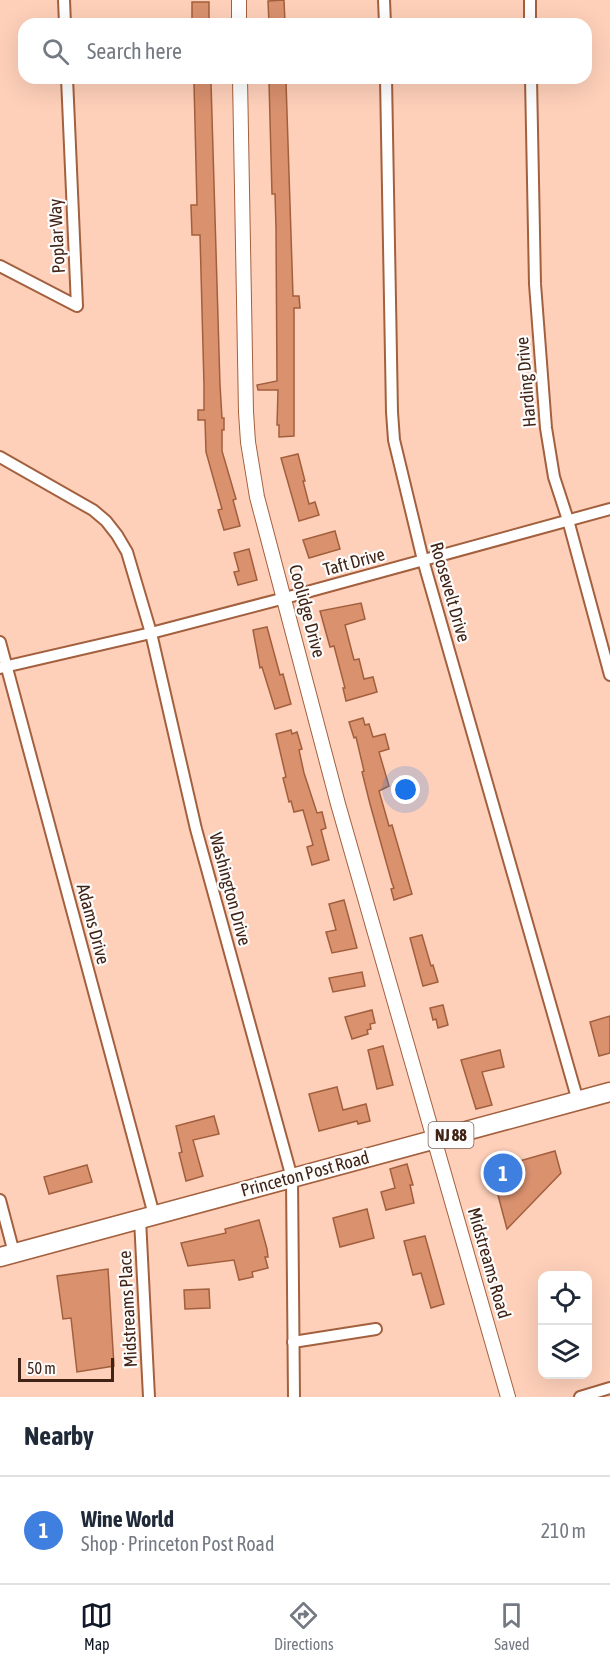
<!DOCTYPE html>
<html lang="en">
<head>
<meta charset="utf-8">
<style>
  body { margin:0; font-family:"Asap Condensed",sans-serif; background:#f6f6f7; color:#1f2937 }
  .controls { position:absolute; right:18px; bottom:18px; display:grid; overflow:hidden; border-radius:12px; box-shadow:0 6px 24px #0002 }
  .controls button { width:54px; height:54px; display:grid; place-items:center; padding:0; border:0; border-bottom:2px solid #e0e1e3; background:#fff; color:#1f2937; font:30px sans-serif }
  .scale { position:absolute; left:18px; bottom:15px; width:96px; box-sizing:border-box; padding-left:6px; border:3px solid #402315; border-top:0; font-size:16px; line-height:21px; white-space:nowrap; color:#402315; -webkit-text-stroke:4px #fcfcfc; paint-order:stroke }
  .you { position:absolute; left:406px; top:790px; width:21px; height:21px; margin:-15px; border:4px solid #fff; border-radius:50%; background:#1a73e8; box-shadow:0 0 0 9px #1a73e833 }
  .badge { display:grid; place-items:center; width:39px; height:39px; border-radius:50%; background:#111827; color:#fff; font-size:20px; font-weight:700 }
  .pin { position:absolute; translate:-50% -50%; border:3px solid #fff; box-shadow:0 2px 6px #0006 }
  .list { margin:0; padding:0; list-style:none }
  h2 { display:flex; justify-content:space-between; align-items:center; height:78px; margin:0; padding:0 24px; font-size:26px }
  h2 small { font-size:20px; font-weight:400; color:#747a83 }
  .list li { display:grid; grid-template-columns:39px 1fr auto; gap:18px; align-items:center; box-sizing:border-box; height:108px; padding:0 24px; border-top:2px solid #e0e1e3 }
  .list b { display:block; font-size:22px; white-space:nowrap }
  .list p { margin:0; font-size:20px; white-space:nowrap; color:#747a83 }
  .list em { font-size:20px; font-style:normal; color:#747a83 }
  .icon { flex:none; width:33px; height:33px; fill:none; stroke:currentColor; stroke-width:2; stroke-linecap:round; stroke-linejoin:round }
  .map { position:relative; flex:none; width:610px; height:1397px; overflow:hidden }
  .search { position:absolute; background:#fff; box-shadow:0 6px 24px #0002; left:18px; right:18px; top:18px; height:66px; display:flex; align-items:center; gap:15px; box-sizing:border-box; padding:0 21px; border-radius:18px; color:#747a83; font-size:22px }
  .sheet { height:186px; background:#fff }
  nav { display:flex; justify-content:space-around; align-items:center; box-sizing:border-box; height:84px; border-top:2px solid #e0e1e3; background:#fff; font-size:16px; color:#747a83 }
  nav a { display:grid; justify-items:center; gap:3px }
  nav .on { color:#111827 }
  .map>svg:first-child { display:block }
</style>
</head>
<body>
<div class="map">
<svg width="610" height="1397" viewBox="0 0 610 1397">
  <rect width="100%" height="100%" fill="#fed0ba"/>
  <g fill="#d9916e" stroke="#a25f3d" stroke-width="1.5">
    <path d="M284 0 285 24H269L268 1Z"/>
    <rect x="192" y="2" width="17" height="22"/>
    <path d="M269 82H286L293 296H299L300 308H294V436L279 437V425H277L278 390H258L257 385 277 381 276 228 275 194H272Z"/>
    <path d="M194 83H211L220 385 222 418H224V430H222V451L236 499 233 500 240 526 224 530 218 510 222 509 206 452 205 420H198V410H204V385L200 235H192L191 205H197Z"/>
    <path d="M298 454 305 481H303L309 504 315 502 319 515 299 521 281 458Z"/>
    <path d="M335 531 340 549 309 558 303 540Z"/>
    <path d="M249 549 257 580 238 585 234 572 239 571 234 553Z"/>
    <path d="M361 603 365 619 345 625 354 660 359 659 364 679 373 677 377 692 346 701 343 688H345L334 646 330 647 320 611Z"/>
    <path d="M267 627 280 675 283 674 291 704 275 709 262 667 260 668 253 630Z"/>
    <path d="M363 718 365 725 369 724 373 737 385 734 389 749 379 752 389 786 379 791 389 826 392 825 412 894 394 900 391 889 394 888 392 883 370 804 362 772 364 771 356 737 354 738 349 722Z"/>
    <path d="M291 730 292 734 297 732 302 749 299 750 304 773 317 813 322 812 326 828 321 830 329 860 312 865 307 847 313 845 303 810 294 812 291 801 289 802 283 778 286 777 276 734Z"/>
    <path d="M344 900 357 948 332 953 326 932 336 930 329 904Z"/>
    <path d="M422 935 431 966 433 965 438 982 423 986 410 938Z"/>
    <path d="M362 972 365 986 333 992 329 978Z"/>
    <path d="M443 1005 448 1025 438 1028 436 1019 433 1020 430 1008Z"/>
    <path d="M372 1010 375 1023 370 1024 371 1029 367 1030 368 1034 352 1039 345 1017Z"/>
    <path d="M610 1016V1053L599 1056 590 1022Z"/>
    <path d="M383 1046 393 1085 377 1089 368 1050Z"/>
    <path d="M500 1050 504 1067 482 1072 492 1105 476 1109 461 1060Z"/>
    <path d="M337 1087 343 1110 366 1104 370 1121 358 1124 357 1121 319 1131 309 1094Z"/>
    <path d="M214 1116 219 1134 193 1140 203 1176 186 1181 179 1153 182 1152 176 1126Z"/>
    <path d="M555 1151 561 1173 507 1229 491 1169Z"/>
    <path d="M407 1164 413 1185H410L414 1203 386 1210 381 1192 395 1188 390 1169Z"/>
    <path d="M87 1165 92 1182 49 1194 44 1177Z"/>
    <path d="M367 1209 374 1238 340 1247 333 1218Z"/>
    <path d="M259 1220 267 1249 268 1257H265L268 1268 252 1272 253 1277 239 1280 234 1260 188 1266 181 1243 226 1233 225 1229Z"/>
    <path d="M425 1236 444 1304 431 1308 421 1273 413 1275 404 1241Z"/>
    <path d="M108 1269 114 1366 77 1372 71 1318 63 1319 57 1276Z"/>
    <path d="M209 1289 210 1308 185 1309 184 1290Z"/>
  </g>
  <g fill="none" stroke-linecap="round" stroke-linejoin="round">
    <defs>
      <g id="minor">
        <path d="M64 0 65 24"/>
        <path d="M384 0 385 24"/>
        <path d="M530 0V24"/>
        <path d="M386 78 392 412 394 440 423 560 578 1101"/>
        <path d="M531 78 535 284 546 428 554 477 568 520 610 675"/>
        <path d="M0 266 77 306 67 78"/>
        <path d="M0 457 93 510 106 521 117 535 127 552 151 633 196 829 292 1178 294 1397"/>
        <path d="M0 642 154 1215"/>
        <path d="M0 668 151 633 285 598 610 509"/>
        <path d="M0 1200 14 1253"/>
        <path d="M140 1219 149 1397"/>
        <path d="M293 1342 376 1329"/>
        <path d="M580 1397 610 1388"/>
      </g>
      <g id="tertiary">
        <path d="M239 0V24"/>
        <path d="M240 78 246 412 248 442 257 497 338 804 508 1397"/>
      </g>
      <path id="primary" d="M0 1257 610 1092"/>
    </defs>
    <use href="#minor" stroke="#a3603e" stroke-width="14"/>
    <use href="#tertiary" stroke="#a3603e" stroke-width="16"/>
    <use href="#primary" stroke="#a3603e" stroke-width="21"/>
    <use href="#minor" stroke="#fff" stroke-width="10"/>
    <use href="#tertiary" stroke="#fff" stroke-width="14"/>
    <use href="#primary" stroke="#fff" stroke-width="18"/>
  </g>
  <g text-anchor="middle" stroke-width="4.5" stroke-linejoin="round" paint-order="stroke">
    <rect fill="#fcfcfc" stroke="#78645a" stroke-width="1.5" x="428.5" y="1122" width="45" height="26" rx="4.5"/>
    <g font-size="16" font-weight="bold" fill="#402315">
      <text x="451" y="1141">NJ 88</text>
    </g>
    <g font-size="18" fill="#402315" stroke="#fcfcfc">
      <text transform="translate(57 236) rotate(-93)" y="6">Poplar Way</text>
      <text transform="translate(526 382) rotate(-95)" y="6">Harding Drive</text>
      <text transform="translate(354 562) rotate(-15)" y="6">Taft Drive</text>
      <text transform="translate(450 592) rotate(74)" y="6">Roosevelt Drive</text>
      <text transform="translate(307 611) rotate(75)" y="6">Coolidge Drive</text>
      <text transform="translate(230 889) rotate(75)" y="6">Washington Drive</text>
      <text transform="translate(93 924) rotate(75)" y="6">Adams Drive</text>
      <text transform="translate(305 1174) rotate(-15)" y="6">Princeton Post Road</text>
      <text transform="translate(489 1263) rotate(74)" y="6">Midstreams Road</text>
      <text transform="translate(128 1309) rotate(-93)" y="6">Midstreams Place</text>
    </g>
  </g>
</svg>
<div class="controls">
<button><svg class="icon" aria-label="locate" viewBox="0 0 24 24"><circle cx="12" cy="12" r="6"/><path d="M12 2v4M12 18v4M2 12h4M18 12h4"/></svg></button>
<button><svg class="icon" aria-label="layers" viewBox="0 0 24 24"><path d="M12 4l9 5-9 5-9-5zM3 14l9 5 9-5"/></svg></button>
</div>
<div class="scale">50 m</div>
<div class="you"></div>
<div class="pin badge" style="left:503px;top:1173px;background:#3f7fe0">1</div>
<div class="search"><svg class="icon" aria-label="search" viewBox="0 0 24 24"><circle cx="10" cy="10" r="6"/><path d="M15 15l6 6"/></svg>Search here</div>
</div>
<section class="sheet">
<h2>Nearby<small></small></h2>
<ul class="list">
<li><span class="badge" style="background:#3f7fe0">1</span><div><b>Wine World</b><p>Shop · Princeton Post Road</p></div><em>210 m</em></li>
</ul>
</section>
<nav>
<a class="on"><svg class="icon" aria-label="map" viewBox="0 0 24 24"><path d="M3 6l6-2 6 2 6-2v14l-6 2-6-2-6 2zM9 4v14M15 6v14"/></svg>Map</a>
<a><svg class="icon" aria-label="directions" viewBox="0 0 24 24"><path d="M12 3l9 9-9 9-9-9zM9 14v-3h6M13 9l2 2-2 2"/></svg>Directions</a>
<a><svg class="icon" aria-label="saved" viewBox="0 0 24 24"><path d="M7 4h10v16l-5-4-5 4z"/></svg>Saved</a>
</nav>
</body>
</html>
